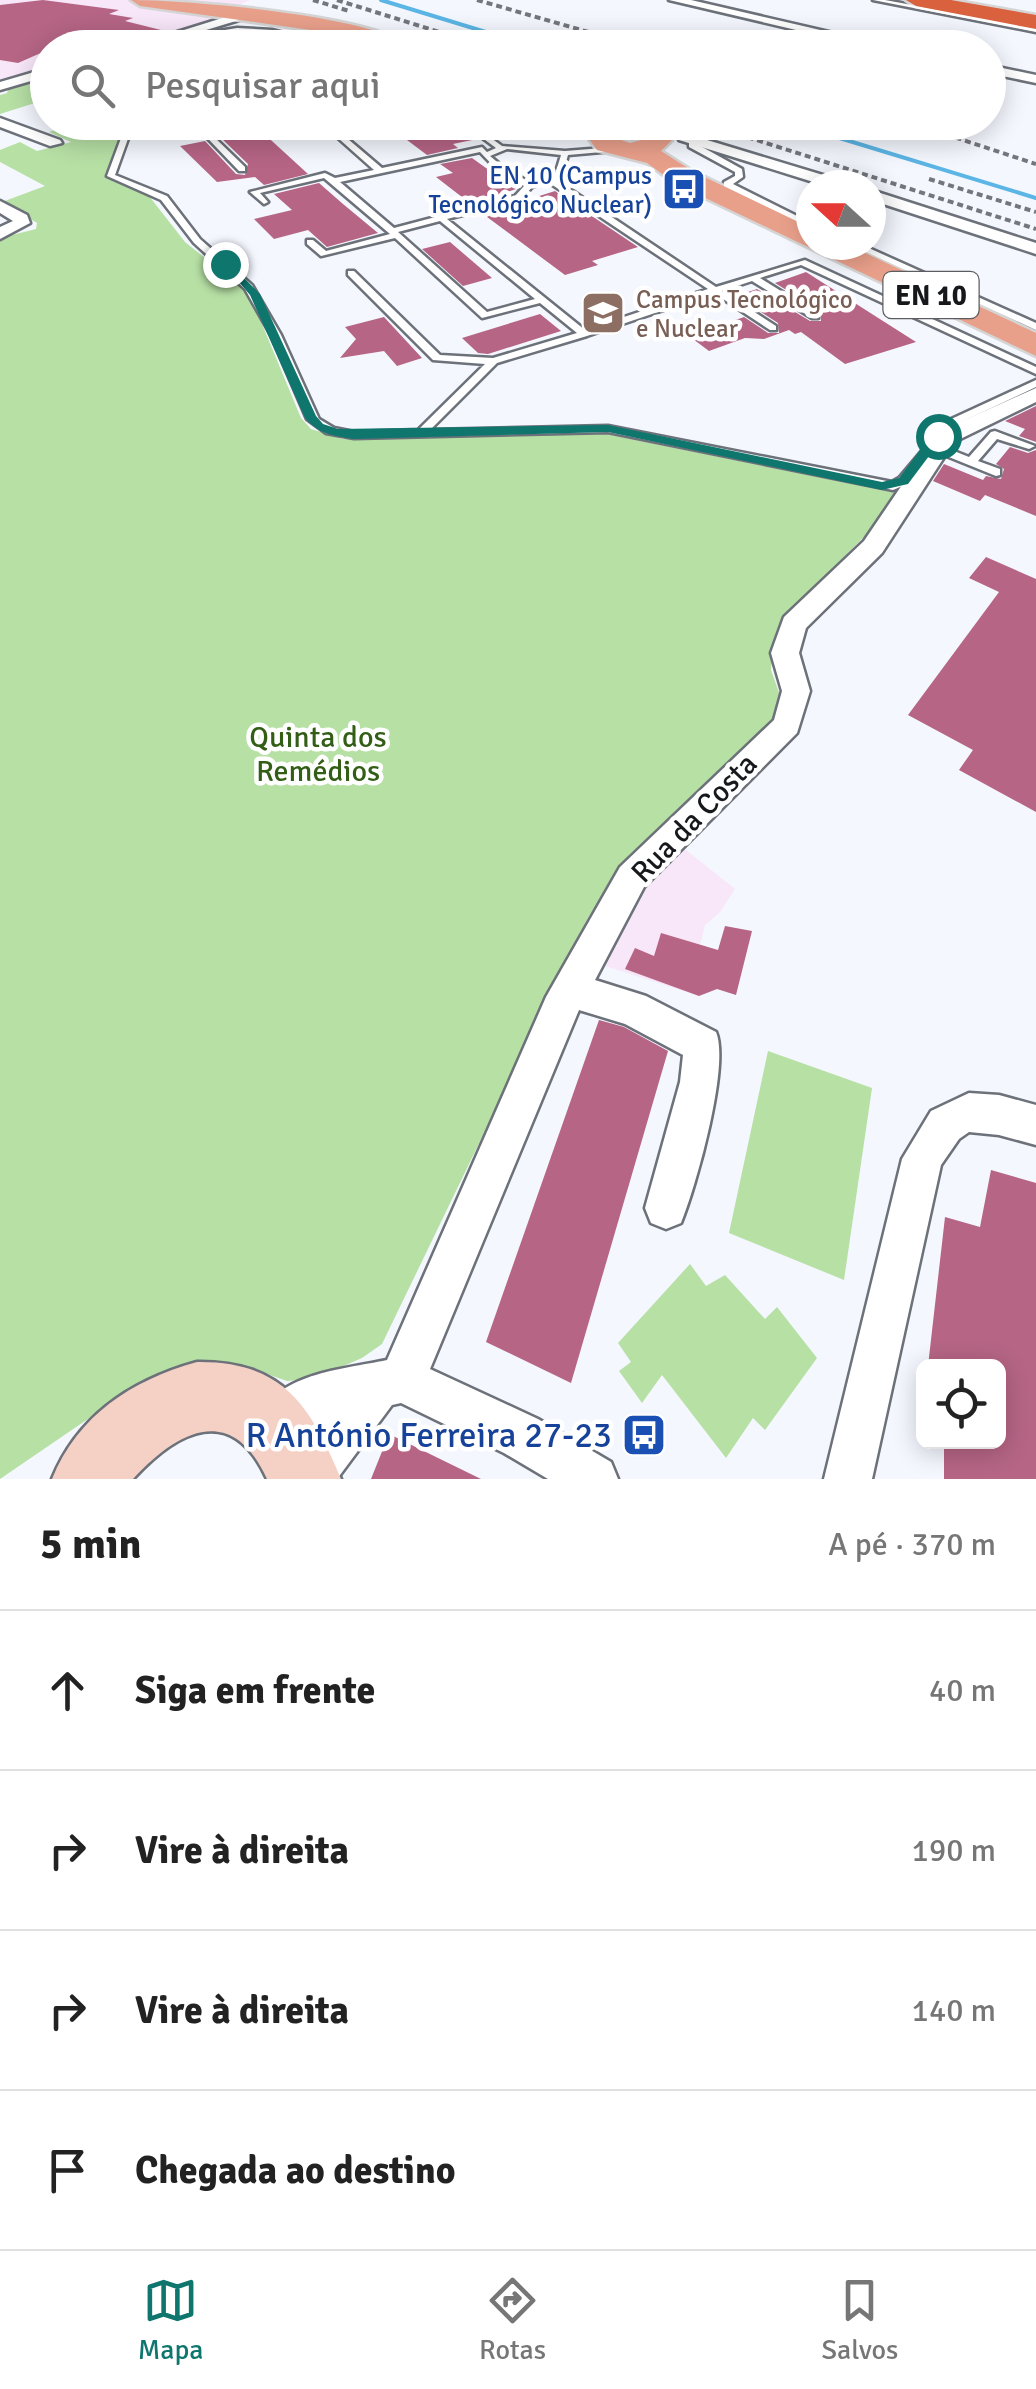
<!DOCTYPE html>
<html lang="pt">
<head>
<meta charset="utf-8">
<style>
  body { margin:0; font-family:Signika,sans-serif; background:#f2f2f2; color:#222 }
  .controls { position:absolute; right:30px; bottom:30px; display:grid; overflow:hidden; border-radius:15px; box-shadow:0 5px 25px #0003 }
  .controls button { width:90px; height:90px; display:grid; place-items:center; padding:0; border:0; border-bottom:2px solid #e0e0e0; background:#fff; color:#222; font:50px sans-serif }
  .compass { position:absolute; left:796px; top:170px; width:90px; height:90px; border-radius:50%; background:#fff; box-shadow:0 5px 25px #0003; rotate:291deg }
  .stop { position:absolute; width:30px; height:30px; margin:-22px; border:8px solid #0f766e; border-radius:50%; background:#fff }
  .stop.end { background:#0f766e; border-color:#fff; box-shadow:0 2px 10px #0008 }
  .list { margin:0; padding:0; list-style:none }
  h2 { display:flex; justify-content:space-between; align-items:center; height:130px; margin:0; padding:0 40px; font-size:42px }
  h2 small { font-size:32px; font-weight:400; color:#767676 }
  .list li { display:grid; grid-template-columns:65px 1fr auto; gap:30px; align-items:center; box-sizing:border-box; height:160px; padding:0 40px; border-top:2px solid #e0e0e0 }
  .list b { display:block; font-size:38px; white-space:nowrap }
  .list em { font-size:32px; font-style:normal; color:#767676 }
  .icon { flex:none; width:55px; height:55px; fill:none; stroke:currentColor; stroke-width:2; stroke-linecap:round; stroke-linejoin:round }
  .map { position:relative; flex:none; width:1036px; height:1479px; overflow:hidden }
  .search { position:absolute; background:#fff; box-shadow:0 5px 25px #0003; left:30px; right:30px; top:30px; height:110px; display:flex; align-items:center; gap:25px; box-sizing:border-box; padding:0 35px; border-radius:55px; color:#767676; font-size:38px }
  .sheet { height:770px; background:#fff }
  nav { display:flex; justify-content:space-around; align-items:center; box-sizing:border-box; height:140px; border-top:2px solid #e0e0e0; background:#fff; font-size:28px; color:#767676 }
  nav a { display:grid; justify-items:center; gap:5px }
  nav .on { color:#0f766e }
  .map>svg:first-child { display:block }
</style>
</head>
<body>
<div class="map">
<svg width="1036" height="1479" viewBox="0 0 1036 1479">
  <rect width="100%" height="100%" fill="#f4f7fe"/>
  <g fill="#f8e7f9">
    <path d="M0 0H250L228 10 231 18 125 47 48 48 47 69 0 83Z"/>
    <path d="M681 846 735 889 720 912 705 925 700 945 714 956 699 996 605 966 657 869Z"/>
  </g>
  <g fill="#b7e0a5">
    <path d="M47 79V105L38 102 0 114V95L7 93 9 87 26 80Z"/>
    <path d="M76 123H124L105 177 149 196 185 242 249 293 301 418 311 429 343 439 606 434 897 493 873 528 793 607 773 643 771 670 782 701 776 723 624 864 588 918 382 1344 362 1358 313 1379 287 1381 241 1365 193 1362 145 1380 0 1479V238L36 229 37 223 2 202 45 186 0 162V150L20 142 37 151 71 142 49 132Z"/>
    <path d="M768 1051 872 1088 844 1280 729 1233Z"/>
    <path d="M690 1264 706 1286 725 1275 765 1319 777 1307 817 1358 765 1430 753 1418 726 1458 662 1375 642 1403 619 1371 631 1362 618 1343Z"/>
  </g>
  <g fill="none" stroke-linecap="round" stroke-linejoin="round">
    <g stroke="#5bb5e5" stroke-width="4">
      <path d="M381 0 538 48"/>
      <path d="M787 122 1036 198"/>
    </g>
  </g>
  <g fill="#b66585">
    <path d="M43 0 119 10 109 14 133 18 125 21 161 30 123 46 75 38 18 63 0 60V5Z"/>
    <path d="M383 122H454L477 139 453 144 458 148 427 155Z"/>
    <path d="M260 130 308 174 264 185 255 177 217 182 180 146 205 141 236 174 245 175 248 164 221 138Z"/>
    <path d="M472 158 500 178 516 189 471 204 436 177 453 173 440 164Z"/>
    <path d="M319 183 343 204 378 233 327 247 308 230 274 239 254 219 292 210 274 194Z"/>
    <path d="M555 191 562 196 638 247 592 261 598 265 565 275 483 214Z"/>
    <path d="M450 242 492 278 463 286 422 249Z"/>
    <path d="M806 272 916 342 845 364 801 332 795 334 789 330 764 339 745 338 709 351 689 336 744 317 768 333H779L778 323 736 296 757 289 810 321H821L820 311 775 283Z"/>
    <path d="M540 314 561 331 488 354 478 353 462 338Z"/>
    <path d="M384 317 422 358 397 366 384 351 340 358 356 339 345 327Z"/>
    <path d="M1036 406V442L1019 436 1025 429 1005 421Z"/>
    <path d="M1010 447 1028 453 1036 450V516L985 495 980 501 933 481 944 464 983 480 986 476 1001 479 1004 469 996 464Z"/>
    <path d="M986 557 1036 579V812L959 770 973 750 908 715 999 592 969 578Z"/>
    <path d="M725 926 752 931 736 995 717 989 699 996 625 969 635 948 654 956 661 933 718 950Z"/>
    <path d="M599 1020 624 1027 668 1051 571 1383 486 1342Z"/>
    <path d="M991 1170 1036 1183V1479H944V1442H998V1366H928L945 1217 980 1227Z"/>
    <path d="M389 1434 481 1479H371Z"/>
  </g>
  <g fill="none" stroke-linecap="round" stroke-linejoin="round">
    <defs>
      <g id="lane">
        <path d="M873 0H885L1036 28V32Z"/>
        <path d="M237 28 272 30 307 39 319 37 358 48C344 48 330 41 316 41 296 42 277 48 257 48L299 40C269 31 236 29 205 37 192 40 181 48 167 48L200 34Z"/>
        <path d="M127 122H134L115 175 167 196 200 239 252 285 281 335 319 419 334 428 354 432 418 430 485 364 433 360 348 275V271H354L440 355 493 358 577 333 540 303 482 318 395 238 321 256 307 244V240H313L326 251 390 234 324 178 260 193 268 202 264 204 250 192 325 173 335 178 374 170 320 122H328L382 168 482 147 487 152 496 148 461 122H469L502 146 565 151 616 147 613 151 568 155 562 176 555 179 716 287 805 260 1036 367V374L801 265 760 278 818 314V318H812L752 281 722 291 776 326V330H770L714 293 587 336 497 363 430 430 608 426 892 482 899 478 947 421 1036 380V387L955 425 939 445 969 457 991 432 995 431 1035 446 1029 449 997 439 978 461 1000 469V475L996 476 934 451 907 484 893 490 608 432 354 438 326 433 307 419 271 335 245 289 194 243 161 200 107 176ZM507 149 561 155 555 175 530 182 508 171 490 156ZM480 152 502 175 524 186 515 196 394 228 340 182ZM548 182 708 289 585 330 447 219 521 200 532 187ZM440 221 535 299 487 312 398 232Z"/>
        <path d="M192 122H200L209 131 247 122H262L212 135 245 167V171H239Z"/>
        <path d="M689 143H695L742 169 743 177 733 184 811 223V229L724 186V182L735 176V172L689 147Z"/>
        <path d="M851 245H862L1036 323V330Z"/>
      </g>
      <g id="street">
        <path d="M669 0H691L898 48H873Z"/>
        <path d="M245 11 249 17 147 48H126Z"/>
        <path d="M988 65 1036 75V83L988 73Z"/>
        <path d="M48 68V76L0 90V82Z"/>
        <path d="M0 118 60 140 62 143 50 146 0 127Z"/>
        <path d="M684 133 846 182 848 185H823L679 140V134Z"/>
        <path d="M871 190 1036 243V254L871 200Z"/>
        <path d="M0 201 27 215 30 223 0 239V227L13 221 0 213Z"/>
        <path d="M1036 388V402L954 442 882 553 806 628 799 653 810 691 797 733 644 887 595 980 646 996 716 1032C730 1065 696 1187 681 1223L666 1229 651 1223 645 1208 680 1082 683 1055 625 1024 579 1010 430 1369 538 1419 611 1462 618 1479H548L504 1453 401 1403 392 1405 337 1479H283L290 1462 322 1421 294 1442 277 1449 260 1442 253 1425C275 1373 339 1370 387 1360L546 997 620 867 774 720 782 691 771 653 784 617 864 541 938 432Z"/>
        <path d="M969 1093 999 1095 1036 1105V1145L999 1135 969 1132 959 1139 941 1165 872 1479H824L902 1159 931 1111Z"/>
      </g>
      <path id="secondary" d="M197 1362C284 1361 311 1407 341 1479H267C232 1402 178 1430 133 1479H52C78 1415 132 1380 197 1362Z"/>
      <g id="primary">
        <path d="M131 0C185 0 375 15 412 48H380L339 34 140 6Z"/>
        <path d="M577 122 656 125 672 140 661 151 694 172 811 228V245H848L1036 333V356L676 184 647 163 597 150ZM632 134 645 139 630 143 612 137Z"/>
      </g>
      <path id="highway" d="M906 0H951L1036 15V29L916 6Z"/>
    </defs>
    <use href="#lane" stroke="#6c717a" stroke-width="5"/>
    <use href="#street" stroke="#6c717a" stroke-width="5"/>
    <use href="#secondary" stroke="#6c717a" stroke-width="5"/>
    <use href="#primary" stroke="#d5d5d6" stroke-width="5"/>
    <use href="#highway" stroke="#d5d5d6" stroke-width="5"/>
    <use href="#lane" fill="#fff" fill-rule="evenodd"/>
    <use href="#street" fill="#fff" fill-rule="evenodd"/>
    <use href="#secondary" fill="#f4d0c5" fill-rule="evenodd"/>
    <use href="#primary" fill="#e9a08b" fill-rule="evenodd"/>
    <use href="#highway" fill="#da613d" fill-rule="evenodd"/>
    <g stroke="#74767c" stroke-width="4" stroke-dasharray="6 4" stroke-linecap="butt">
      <path d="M313 0 349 11"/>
      <path d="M337 0 490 48"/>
      <path d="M477 0 644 48"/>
      <path d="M700 122 1036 229"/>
      <path d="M908 122 1036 164"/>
      <path d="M929 179 1036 212"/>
    </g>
  </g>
  <path fill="#0f766e" d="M222 262H228L260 294 316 416 323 424 338 429 608 425 882 482 899 478 933 433 944 436 908 484 882 490 608 432 354 439C334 436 318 434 305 418L250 295Z"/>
  <defs>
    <symbol id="bus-square" viewBox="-11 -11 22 22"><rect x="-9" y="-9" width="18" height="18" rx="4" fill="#1a4fb4" stroke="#fff"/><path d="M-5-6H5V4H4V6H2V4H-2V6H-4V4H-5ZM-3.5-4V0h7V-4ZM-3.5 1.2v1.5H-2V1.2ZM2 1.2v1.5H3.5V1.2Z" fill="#fff"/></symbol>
    <symbol id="university-square" viewBox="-11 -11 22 22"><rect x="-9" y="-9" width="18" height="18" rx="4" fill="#8d6e63" stroke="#fff"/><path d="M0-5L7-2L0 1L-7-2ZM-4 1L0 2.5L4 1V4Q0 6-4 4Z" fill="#fff"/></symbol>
  </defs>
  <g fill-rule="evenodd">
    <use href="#bus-square" x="659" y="164" width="50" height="50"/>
    <use href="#university-square" x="578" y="288" width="50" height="50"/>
    <use href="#bus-square" x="619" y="1410" width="50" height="50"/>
  </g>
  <g text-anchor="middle" stroke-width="9" stroke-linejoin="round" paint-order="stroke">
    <g font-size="25" fill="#164399" stroke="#fff" text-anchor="end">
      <text x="652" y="184">EN 10 (Campus<tspan x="652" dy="29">Tecnológico Nuclear)</tspan></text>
    </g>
    <g font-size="25" fill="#785e54" stroke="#fff" text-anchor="start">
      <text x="636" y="308">Campus Tecnológico<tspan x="636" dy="29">e Nuclear</tspan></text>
    </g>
    <rect fill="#fff" stroke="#5c5d60" stroke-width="2.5" x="883.5" y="272" width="95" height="46" rx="8"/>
    <g font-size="28" font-weight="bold" fill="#16181c">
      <text x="931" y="305">EN 10</text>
    </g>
    <g font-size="30" fill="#325e16" stroke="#fff">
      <text x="318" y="747">Quinta dos<tspan x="318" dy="34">Remédios</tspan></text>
    </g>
    <g font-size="30" fill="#16181c" stroke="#fff">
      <text transform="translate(694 818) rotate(-46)" y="10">Rua da Costa</text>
    </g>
    <g font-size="35" fill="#164399" stroke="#fff" text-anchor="end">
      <text x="612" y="1447">R António Ferreira 27-23</text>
    </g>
  </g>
</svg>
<div class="controls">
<button><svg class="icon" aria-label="locate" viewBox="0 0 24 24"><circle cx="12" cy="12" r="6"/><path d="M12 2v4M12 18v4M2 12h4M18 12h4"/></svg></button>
</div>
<svg class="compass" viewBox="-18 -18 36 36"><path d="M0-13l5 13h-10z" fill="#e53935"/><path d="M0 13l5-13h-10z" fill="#767676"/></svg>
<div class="stop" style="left:938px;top:436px"></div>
<div class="stop end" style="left:225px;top:264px"></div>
<div class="search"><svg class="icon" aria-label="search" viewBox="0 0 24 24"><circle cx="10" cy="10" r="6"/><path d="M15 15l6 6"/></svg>Pesquisar aqui</div>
</div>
<section class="sheet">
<h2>5 min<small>A pé · 370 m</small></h2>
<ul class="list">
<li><svg class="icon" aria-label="ahead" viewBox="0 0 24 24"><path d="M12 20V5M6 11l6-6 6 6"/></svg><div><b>Siga em frente</b></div><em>40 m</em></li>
<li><svg class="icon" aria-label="right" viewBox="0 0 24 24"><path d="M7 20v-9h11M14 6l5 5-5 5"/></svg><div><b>Vire à direita</b></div><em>190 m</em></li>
<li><svg class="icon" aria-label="right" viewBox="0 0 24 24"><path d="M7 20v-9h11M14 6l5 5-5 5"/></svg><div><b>Vire à direita</b></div><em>140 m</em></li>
<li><svg class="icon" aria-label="arrive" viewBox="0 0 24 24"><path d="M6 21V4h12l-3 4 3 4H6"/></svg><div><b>Chegada ao destino</b></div></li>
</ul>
</section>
<nav>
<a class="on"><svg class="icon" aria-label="map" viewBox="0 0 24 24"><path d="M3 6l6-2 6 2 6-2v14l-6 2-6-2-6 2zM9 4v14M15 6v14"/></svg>Mapa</a>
<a><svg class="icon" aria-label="directions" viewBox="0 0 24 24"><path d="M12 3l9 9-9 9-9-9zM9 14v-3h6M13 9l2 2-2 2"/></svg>Rotas</a>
<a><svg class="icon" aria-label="saved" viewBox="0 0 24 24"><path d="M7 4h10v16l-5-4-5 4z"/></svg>Salvos</a>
</nav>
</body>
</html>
